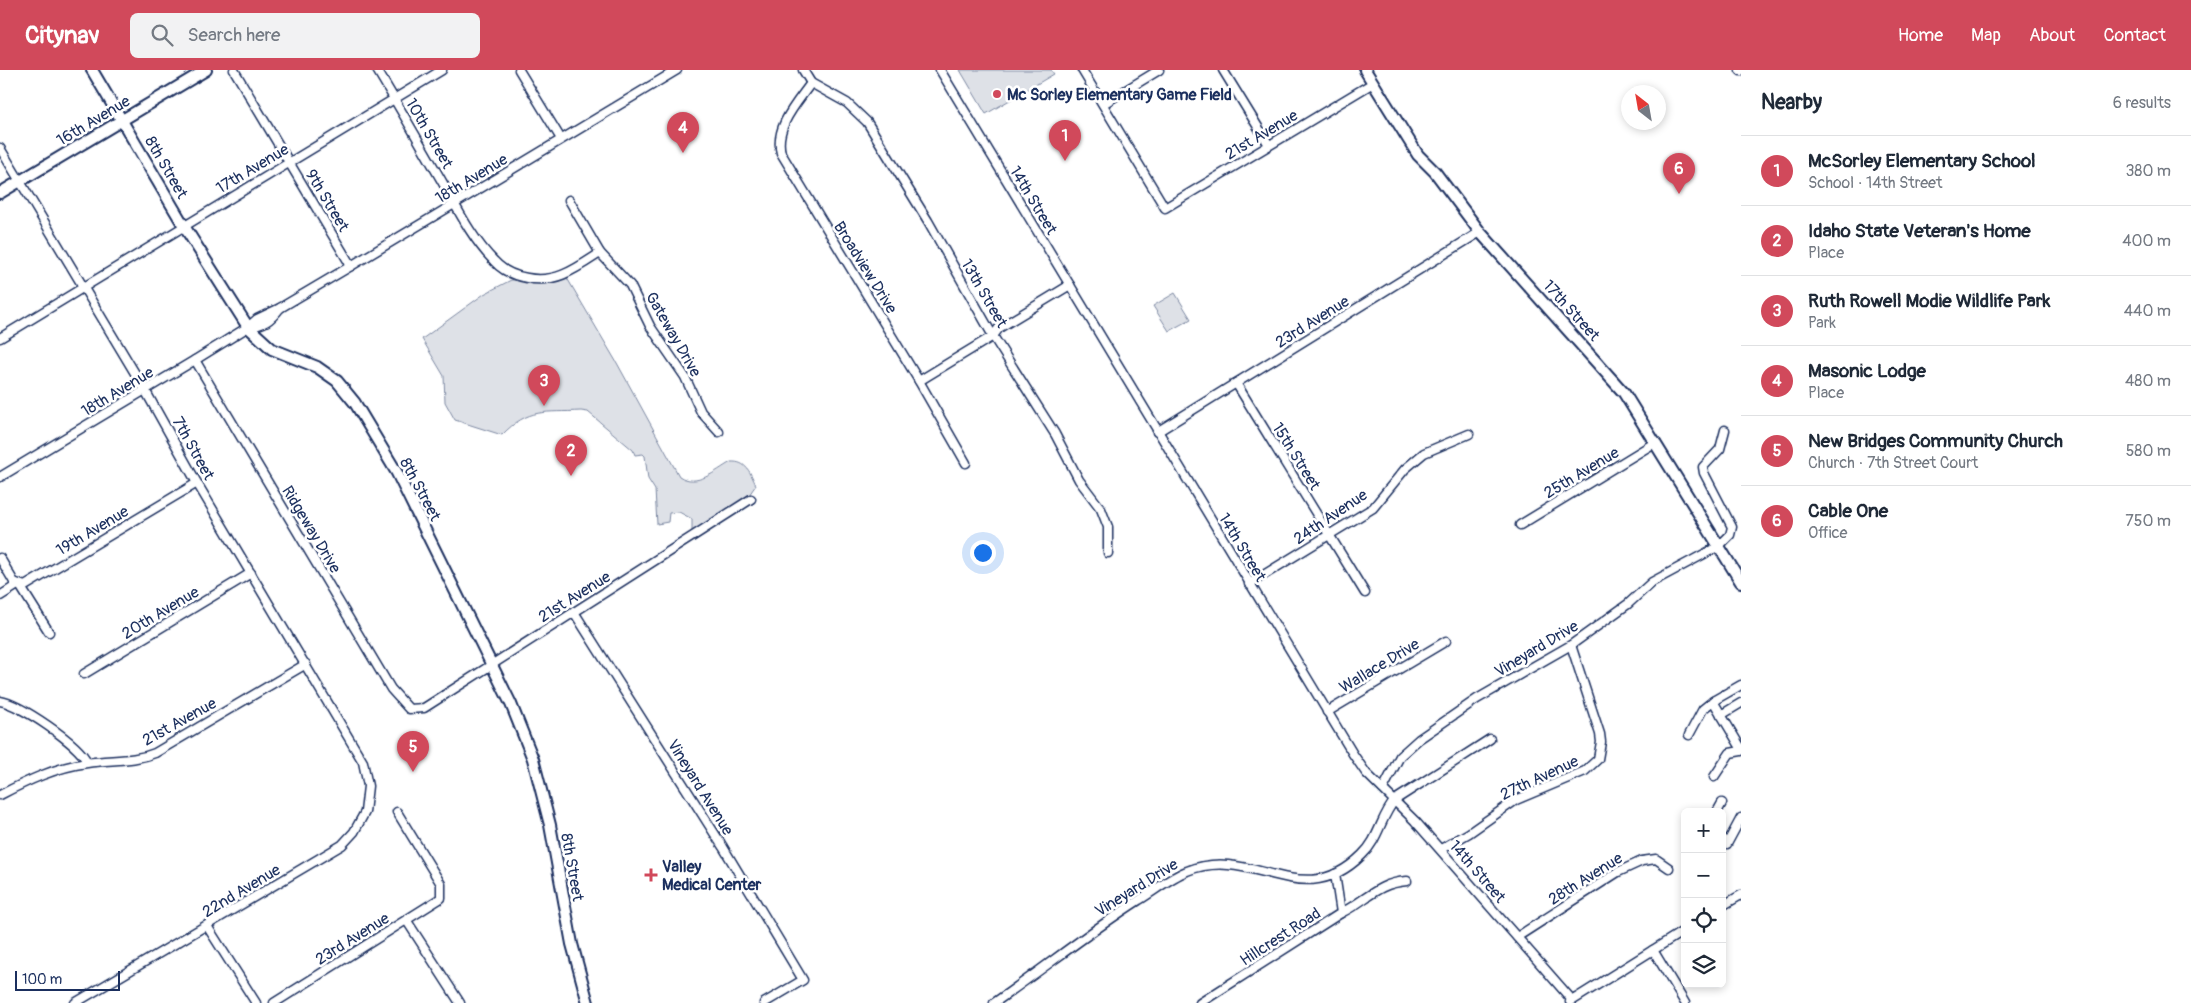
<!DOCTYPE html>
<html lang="en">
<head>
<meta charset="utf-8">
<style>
  body { margin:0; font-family:Pangolin,sans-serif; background:#f2f2f3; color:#1f2937 }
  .controls { position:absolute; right:15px; bottom:15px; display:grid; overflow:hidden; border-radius:8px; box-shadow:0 2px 8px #0003 }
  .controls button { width:45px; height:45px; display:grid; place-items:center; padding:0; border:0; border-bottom:1px solid #e0e1e3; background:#fff; color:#1f2937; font:25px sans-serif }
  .compass { position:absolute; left:1621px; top:15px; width:45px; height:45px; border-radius:50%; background:#fff; box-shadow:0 2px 8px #0003; rotate:329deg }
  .scale { position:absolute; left:15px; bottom:12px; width:105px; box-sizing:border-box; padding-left:5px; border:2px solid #1b2f5e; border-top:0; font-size:14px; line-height:18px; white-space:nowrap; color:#1b2f5e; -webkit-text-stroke:4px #fff; paint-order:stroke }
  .you { position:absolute; left:982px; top:482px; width:18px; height:18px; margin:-12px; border:4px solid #fff; border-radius:50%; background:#1a73e8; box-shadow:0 0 0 8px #1a73e833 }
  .badge { display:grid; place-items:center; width:32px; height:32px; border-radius:50%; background:#d1495b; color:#fff; font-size:16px; font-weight:700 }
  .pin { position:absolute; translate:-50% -41px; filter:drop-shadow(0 1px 2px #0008) }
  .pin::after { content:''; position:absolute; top:26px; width:18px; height:15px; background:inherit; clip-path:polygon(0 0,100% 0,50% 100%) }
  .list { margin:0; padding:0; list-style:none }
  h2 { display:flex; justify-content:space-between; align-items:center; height:65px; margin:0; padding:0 20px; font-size:21px }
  h2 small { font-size:16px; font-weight:400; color:#747a83 }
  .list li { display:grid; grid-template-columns:32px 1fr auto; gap:15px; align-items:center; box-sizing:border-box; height:70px; padding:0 20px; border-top:1px solid #e0e1e3 }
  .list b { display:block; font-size:19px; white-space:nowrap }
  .list p { margin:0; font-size:16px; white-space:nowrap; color:#747a83 }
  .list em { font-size:16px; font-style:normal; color:#747a83 }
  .icon { flex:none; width:28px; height:28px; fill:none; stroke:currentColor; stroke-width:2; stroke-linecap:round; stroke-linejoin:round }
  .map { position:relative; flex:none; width:1741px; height:933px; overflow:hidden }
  header { display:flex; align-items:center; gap:30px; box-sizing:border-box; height:70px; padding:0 25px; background:#d1495b; color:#fff }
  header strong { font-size:24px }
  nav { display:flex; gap:28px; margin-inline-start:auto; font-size:18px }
  .search { width:350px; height:45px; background:#f2f2f3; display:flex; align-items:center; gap:12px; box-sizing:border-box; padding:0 18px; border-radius:8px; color:#747a83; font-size:19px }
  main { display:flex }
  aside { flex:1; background:#fff }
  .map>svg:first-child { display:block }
</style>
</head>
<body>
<header>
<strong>Citynav</strong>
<div class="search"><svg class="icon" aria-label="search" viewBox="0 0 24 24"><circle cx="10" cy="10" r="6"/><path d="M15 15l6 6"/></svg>Search here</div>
<nav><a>Home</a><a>Map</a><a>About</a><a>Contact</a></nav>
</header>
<main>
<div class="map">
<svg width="1741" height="933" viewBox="0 0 1741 933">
  <rect width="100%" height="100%" fill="#fff"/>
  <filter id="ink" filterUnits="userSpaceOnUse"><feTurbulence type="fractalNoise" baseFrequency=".02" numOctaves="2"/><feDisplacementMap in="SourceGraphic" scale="10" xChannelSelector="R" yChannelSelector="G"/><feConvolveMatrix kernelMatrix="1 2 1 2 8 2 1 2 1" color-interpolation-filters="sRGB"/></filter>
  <g filter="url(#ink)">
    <g fill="#dee1e7" stroke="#7c88a2">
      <path d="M960 0H1051L1054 4 986 44Z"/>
      <path d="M567 208 617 293 679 406C697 418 715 401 731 392 747 391 750 403 756 415L749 425 692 462V449L679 442 669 443 668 452 657 454 655 420 648 409 645 386 643 384 635 385 633 380 588 342 581 341C545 343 529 337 502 365L455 350 445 332 444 306 422 269 484 224 511 210Z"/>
      <path d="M1175 223 1191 249 1169 261 1153 236Z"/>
    </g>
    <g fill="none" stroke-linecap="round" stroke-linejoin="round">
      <defs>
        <g id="minor">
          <path d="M234 0 351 196"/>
          <path d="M377 0C400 38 422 77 444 115 458 140 473 170 494 191 502 200 515 206 527 208 556 214 577 198 600 183"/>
          <path d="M519 0 561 69"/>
          <path d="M803 0 811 13 847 33 867 52 928 151 993 266 1055 364 1079 410 1101 439 1108 457V483"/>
          <path d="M940 0 1353 684 1366 703 1415 751 1572 930"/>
          <path d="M1082 0 1165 138 1373 13"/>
          <path d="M1223 0 1269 75"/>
          <path d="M1740 0 1741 1"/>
          <path d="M811 13C797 33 774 57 781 83L919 311 966 393"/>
          <path d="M1103 34 1159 0"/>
          <path d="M0 78 145 320 197 413 363 692 368 716 365 742 354 762 342 775 75 933"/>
          <path d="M569 130 600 183 630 215 650 256 685 307 701 342 719 362"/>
          <path d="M248 257C264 255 270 251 280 238"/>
          <path d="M0 268 442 0"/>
          <path d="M195 290 391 619 409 639 424 638 751 429"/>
          <path d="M919 311 993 266 999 258 1070 215"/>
          <path d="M1236 313 1365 523"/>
          <path d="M1157 362 1480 162"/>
          <path d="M0 407 195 290 248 257 257 249 280 238 351 196 677 0"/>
          <path d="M1520 455 1656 372"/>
          <path d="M0 488 14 512 19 514 49 562"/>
          <path d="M1249 514 1373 438 1405 399 1424 383 1469 364"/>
          <path d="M0 526 19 514 25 516 197 413"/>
          <path d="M574 542 723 777 803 910 764 933"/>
          <path d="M84 604 251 503"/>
          <path d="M1741 615 1713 631 1741 678"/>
          <path d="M0 631C20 634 79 674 87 692"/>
          <path d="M1327 642 1446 571"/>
          <path d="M1721 645 1741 633"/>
          <path d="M1689 665 1703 639 1713 631"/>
          <path d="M1714 707 1730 683 1741 681"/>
          <path d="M1383 719 1400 686 1419 669 1477 629 1571 575 1628 534 1652 512 1719 476 1730 465 1732 457 1704 403 1703 397 1720 379 1725 360"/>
          <path d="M0 725C27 711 56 697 87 693 110 689 133 692 155 683L306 594"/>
          <path d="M1717 742 1722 733"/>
          <path d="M1722 768 1727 774 1741 748"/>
          <path d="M1441 779 1469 763 1516 730 1585 701 1598 689 1601 672 1600 664 1571 575"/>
          <path d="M1722 836 1741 825"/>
          <path d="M1341 843C1366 831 1377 813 1407 811"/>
          <path d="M407 851 460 933"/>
          <path d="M207 856 256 933"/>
          <path d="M1517 867 1618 802 1642 791 1656 789 1669 798"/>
          <path d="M1653 880 1685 933"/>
          <path d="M1570 932 1685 860"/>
          <path d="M274 933 441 828V814L397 742"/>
          <path d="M994 933C1043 899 1089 862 1139 830 1154 821 1171 807 1187 801 1254 774 1301 845 1362 785 1379 769 1381 746 1395 730L1490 669"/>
          <path d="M1200 933 1341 843 1335 804"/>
        </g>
        <g id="major">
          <path d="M92 0 184 156 248 257 272 279 317 297 337 311 355 333 397 403 511 634 533 689 550 755 572 874 588 933"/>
          <path d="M1365 0 1418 85 1435 102 1480 162 1624 323 1741 512"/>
          <path d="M0 123 206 0"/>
        </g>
      </defs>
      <use href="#minor" stroke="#1b2f5e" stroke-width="11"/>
      <use href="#major" stroke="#1b2f5e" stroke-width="14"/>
      <use href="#minor" stroke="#fff" stroke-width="8"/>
      <use href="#major" stroke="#fff" stroke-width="10"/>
    </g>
  </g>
  <g fill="#d1495b" stroke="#fff" stroke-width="2">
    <circle cx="997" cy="24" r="5"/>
    <path d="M648.5 797.5h5v5h5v5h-5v5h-5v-5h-5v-5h5z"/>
  </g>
  <g text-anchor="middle" stroke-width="5" stroke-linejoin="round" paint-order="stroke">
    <g font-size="16" font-weight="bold" fill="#1b2f5e" stroke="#fff" text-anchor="start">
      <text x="1007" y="30">Mc Sorley Elementary Game Field</text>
      <text x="662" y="802">Valley<tspan x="662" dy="18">Medical Center</tspan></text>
    </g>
    <g font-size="16" fill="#1b2f5e" stroke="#fff">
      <text transform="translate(93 50) rotate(-31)" y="6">16th Avenue</text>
      <text transform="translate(430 63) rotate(60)" y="6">10th Street</text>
      <text transform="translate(1261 64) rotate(-31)" y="6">21st Avenue</text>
      <text transform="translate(167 97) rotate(60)" y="6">8th Street</text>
      <text transform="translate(252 98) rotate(-31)" y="6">17th Avenue</text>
      <text transform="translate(471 108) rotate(-31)" y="6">18th Avenue</text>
      <text transform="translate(328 130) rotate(59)" y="6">9th Street</text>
      <text transform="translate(1034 130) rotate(59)" y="6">14th Street</text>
      <text transform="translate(866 197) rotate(58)" y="6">Broadview Drive</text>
      <text transform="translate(985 223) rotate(60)" y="6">13th Street</text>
      <text transform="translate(1572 240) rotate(48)" y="6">17th Street</text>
      <text transform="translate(1312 251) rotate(-32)" y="6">23rd Avenue</text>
      <text transform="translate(674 264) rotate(60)" y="6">Gateway Drive</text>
      <text transform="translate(117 321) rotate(-31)" y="6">18th Avenue</text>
      <text transform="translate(194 378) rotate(61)" y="6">7th Street</text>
      <text transform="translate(1297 386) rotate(58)" y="6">15th Street</text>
      <text transform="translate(1581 402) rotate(-31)" y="6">25th Avenue</text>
      <text transform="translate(421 419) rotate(62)" y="6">8th Street</text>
      <text transform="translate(1330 446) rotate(-34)" y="6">24th Avenue</text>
      <text transform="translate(312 459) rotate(59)" y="6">Ridgeway Drive</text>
      <text transform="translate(92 460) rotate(-31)" y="6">19th Avenue</text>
      <text transform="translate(1243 477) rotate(59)" y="6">14th Street</text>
      <text transform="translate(574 526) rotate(-32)" y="6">21st Avenue</text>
      <text transform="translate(160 542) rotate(-31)" y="6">20th Avenue</text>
      <text transform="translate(1536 578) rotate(-31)" y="6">Vineyard Drive</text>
      <text transform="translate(1379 595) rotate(-31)" y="6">Wallace Drive</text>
      <text transform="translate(179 651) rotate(-29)" y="6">21st Avenue</text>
      <text transform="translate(1539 707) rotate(-25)" y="6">27th Avenue</text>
      <text transform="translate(701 717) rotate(58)" y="6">Vineyard Avenue</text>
      <text transform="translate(573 797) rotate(80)" y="6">8th Street</text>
      <text transform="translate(1478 801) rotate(49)" y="6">14th Street</text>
      <text transform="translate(1585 808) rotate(-32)" y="6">28th Avenue</text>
      <text transform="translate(1136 817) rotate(-32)" y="6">Vineyard Drive</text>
      <text transform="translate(241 820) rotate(-31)" y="6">22nd Avenue</text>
      <text transform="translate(1280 866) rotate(-33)" y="6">Hillcrest Road</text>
      <text transform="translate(352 868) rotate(-32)" y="6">23rd Avenue</text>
    </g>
  </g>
</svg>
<div class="controls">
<button>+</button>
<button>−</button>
<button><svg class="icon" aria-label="locate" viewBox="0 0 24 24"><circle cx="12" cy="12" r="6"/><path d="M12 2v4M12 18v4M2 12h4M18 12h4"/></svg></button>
<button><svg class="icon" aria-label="layers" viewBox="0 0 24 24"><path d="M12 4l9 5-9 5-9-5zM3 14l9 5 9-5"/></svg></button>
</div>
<svg class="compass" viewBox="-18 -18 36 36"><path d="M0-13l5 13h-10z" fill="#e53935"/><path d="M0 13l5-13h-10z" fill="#747a83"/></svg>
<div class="scale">100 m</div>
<div class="you"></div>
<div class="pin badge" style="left:1065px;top:91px">1</div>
<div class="pin badge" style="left:571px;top:406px">2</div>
<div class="pin badge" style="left:544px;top:336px">3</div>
<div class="pin badge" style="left:683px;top:83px">4</div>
<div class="pin badge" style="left:413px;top:702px">5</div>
<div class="pin badge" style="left:1679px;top:124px">6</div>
</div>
<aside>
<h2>Nearby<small>6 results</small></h2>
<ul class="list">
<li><span class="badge">1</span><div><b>McSorley Elementary School</b><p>School · 14th Street</p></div><em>380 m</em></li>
<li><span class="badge">2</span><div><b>Idaho State Veteran's Home</b><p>Place</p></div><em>400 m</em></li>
<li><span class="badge">3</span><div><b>Ruth Rowell Modie Wildlife Park</b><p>Park</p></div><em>440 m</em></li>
<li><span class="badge">4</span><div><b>Masonic Lodge</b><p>Place</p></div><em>480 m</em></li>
<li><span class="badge">5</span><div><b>New Bridges Community Church</b><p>Church · 7th Street Court</p></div><em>580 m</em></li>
<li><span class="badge">6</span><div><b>Cable One</b><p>Office</p></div><em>750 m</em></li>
</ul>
</aside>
</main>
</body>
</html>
